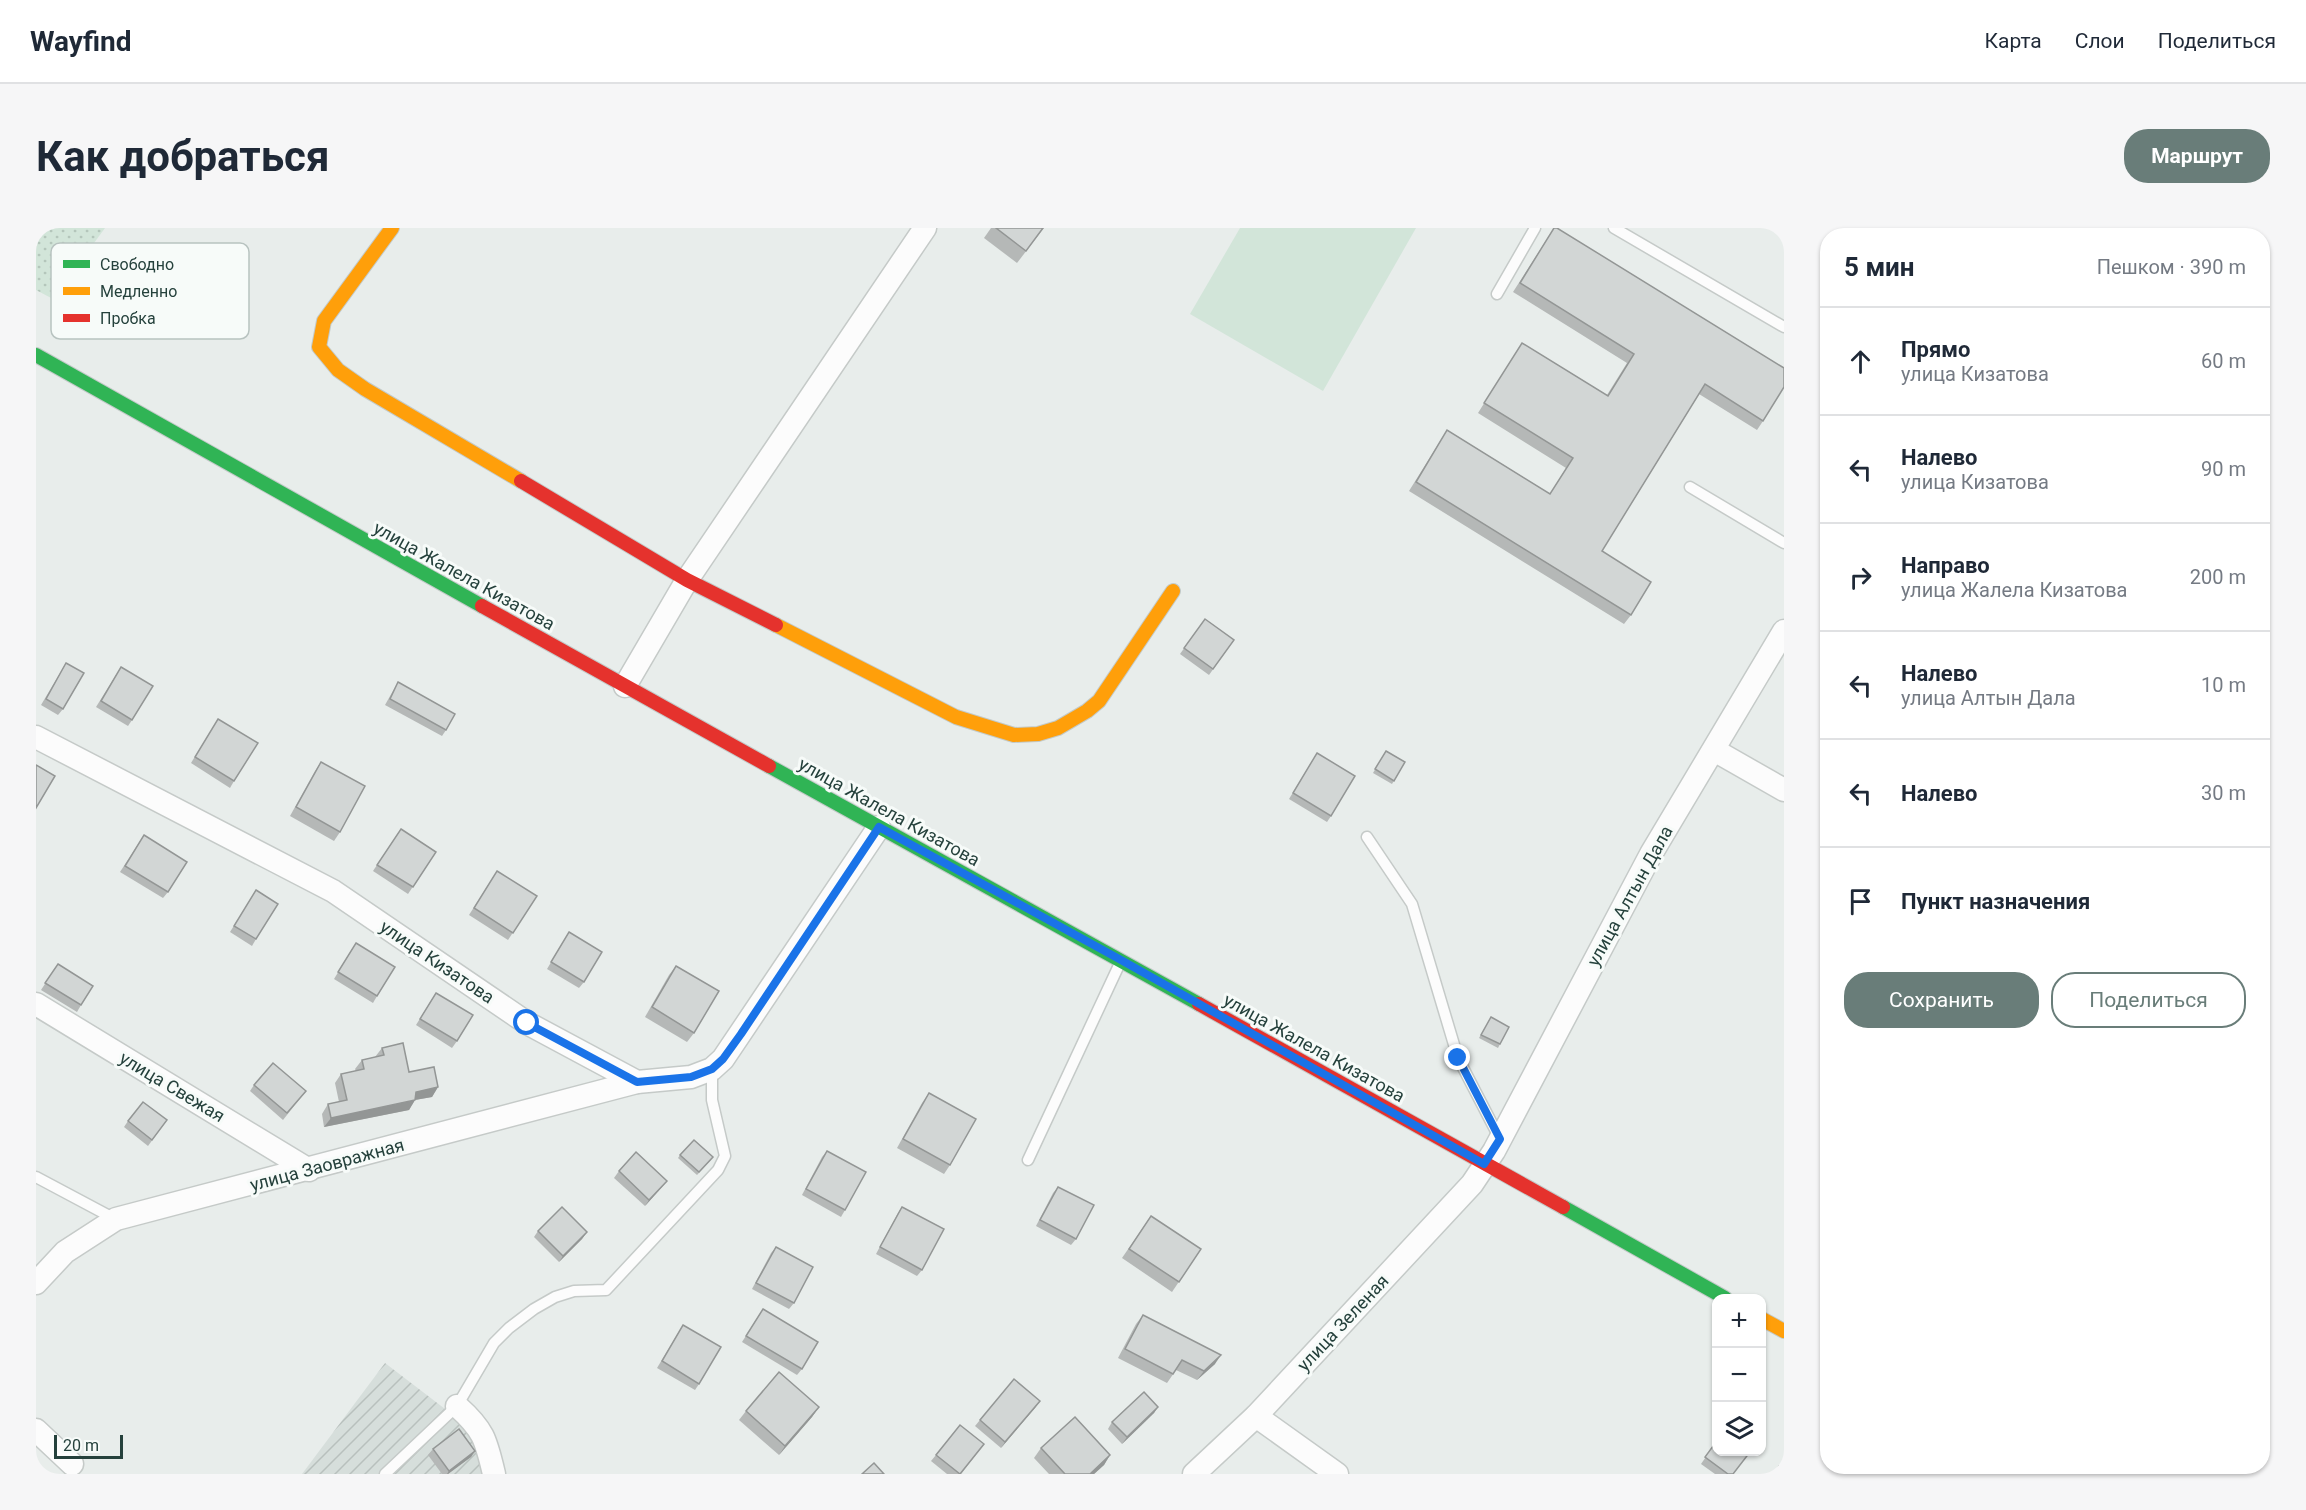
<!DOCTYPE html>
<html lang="ru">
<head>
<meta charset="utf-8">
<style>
  body { margin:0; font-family:Roboto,sans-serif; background:#f6f6f7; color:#1f2937 }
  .controls { position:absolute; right:18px; bottom:18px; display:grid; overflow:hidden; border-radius:12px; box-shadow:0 2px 4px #0004 }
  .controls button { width:54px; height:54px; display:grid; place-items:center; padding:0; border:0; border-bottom:2px solid #e0e1e3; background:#fff; color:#1f2937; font:30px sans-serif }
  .scale { position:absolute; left:18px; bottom:15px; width:69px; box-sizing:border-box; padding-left:6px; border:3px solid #25413c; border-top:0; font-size:16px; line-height:21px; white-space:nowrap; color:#25413c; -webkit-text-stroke:4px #f7fbf9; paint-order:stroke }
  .stop { position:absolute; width:18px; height:18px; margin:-14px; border:4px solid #1a73e8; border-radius:50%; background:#fff }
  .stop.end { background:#1a73e8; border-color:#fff; box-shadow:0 2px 6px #0008 }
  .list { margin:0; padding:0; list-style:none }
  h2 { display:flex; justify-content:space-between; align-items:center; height:78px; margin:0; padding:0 24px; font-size:26px }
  h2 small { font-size:20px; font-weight:400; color:#747a83 }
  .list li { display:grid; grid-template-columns:39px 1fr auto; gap:18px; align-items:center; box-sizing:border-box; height:108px; padding:0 24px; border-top:2px solid #e0e1e3 }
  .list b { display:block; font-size:22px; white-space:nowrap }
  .list p { margin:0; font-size:20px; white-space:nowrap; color:#747a83 }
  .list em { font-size:20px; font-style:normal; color:#747a83 }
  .actions { display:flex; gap:12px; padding:18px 24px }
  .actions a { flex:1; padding:14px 0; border:2px solid #697d79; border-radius:24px; text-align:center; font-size:21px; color:#697d79 }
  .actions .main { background:#697d79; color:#fff }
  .icon { flex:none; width:33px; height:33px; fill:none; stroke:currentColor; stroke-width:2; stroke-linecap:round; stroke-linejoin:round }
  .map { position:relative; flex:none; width:1748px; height:1246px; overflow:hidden; border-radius:24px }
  header { display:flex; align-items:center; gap:36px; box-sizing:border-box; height:84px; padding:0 30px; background:#fff; border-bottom:2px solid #e0e1e3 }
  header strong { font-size:28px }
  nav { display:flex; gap:33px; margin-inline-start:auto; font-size:21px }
  .intro { display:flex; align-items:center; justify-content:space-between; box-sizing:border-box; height:144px; padding:0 36px }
  h1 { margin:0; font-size:42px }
  .button { padding:15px 27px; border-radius:24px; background:#697d79; color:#fff; font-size:21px; font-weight:700 }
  main { display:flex; gap:36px; padding:0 36px }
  aside { flex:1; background:#fff; border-radius:24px; box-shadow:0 2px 4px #0004 }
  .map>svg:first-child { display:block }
</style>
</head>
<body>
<header>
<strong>Wayfind</strong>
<nav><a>Карта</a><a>Слои</a><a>Поделиться</a></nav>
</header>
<div class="intro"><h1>Как добраться</h1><a class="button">Маршрут</a></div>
<main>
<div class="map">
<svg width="1748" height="1246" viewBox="0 0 1748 1246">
  <defs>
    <pattern id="industrial-furrows" width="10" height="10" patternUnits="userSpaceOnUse" patternTransform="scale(1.5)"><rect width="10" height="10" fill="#d6dedb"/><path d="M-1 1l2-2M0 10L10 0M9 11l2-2" fill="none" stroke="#b8c0bd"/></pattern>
    <pattern id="garden-dots" width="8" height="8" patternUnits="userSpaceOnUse" patternTransform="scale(1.5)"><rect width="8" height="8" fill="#d2e5d9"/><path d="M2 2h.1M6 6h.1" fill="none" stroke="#b4c6bb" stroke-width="1.8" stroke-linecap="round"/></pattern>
  </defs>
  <rect width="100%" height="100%" fill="#e8edeb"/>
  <path fill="url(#industrial-furrows)" d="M349 1135 430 1197 443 1218 446 1246H266Z"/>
  <path fill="url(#garden-dots)" d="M0 0H69L17 71 0 62Z"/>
  <path fill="#d2e5d9" d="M1204 0H1380L1287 163 1154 86Z"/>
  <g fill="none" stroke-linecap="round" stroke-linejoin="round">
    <defs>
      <g id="lane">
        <path d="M1578 0 1748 99"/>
        <path d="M1461 66 1499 0"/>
        <path d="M1654 259 1748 315"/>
        <path d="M1331 609 1376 676 1422 830 1464 911"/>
        <path d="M992 932 1084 735"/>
        <path d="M0 949 79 991"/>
        <path d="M349 1246 421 1178 458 1115 473 1100 498 1081 519 1069 538 1063 570 1062 682 942 689 928 676 872V841"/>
      </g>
      <g id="street">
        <path d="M589 458 651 352 889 0"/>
        <path d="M0 509 297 663 491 795 601 854 655 849 676 841 687 831 843 599"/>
        <path d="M1678 522 1748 562"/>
        <path d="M0 776 273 942"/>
        <path d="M0 1055 29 1024 80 991 601 854"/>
        <path d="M421 1178C448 1202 450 1212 458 1246"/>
        <path d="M1220 1188 1301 1246"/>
        <path d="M0 1202 36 1236"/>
        <path d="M1158 1246 1220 1188 1436 956 1458 923 1615 626 1748 403"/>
      </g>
      <g id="fast">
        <path d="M0 127 446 378"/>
        <path d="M733 538 1163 776"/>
        <path d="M1527 979 1689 1070"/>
      </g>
      <g id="slow">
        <path d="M356 0 288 93 283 119 302 142 329 161 485 253"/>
        <path d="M740 397 920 489 978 507 1002 506 1022 500 1051 483 1063 473 1137 363"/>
        <path d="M1726 1091 1748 1103"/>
      </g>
      <g id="jam">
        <path d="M485 253 651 352 740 397"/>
        <path d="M446 378 733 538"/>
        <path d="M1163 776 1527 979"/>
      </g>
    </defs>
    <use href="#lane" stroke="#c5cac8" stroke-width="13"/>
    <use href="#street" stroke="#c5cac8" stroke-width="25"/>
    <use href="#fast" stroke="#c3cac8" stroke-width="16"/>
    <use href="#slow" stroke="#c3cac8" stroke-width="16"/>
    <use href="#jam" stroke="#c3cac8" stroke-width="16"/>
    <use href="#lane" stroke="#fcfcfc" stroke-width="10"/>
    <use href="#street" stroke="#fcfcfc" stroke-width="22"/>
    <use href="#fast" stroke="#30b455" stroke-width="14"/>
    <use href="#slow" stroke="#ff9f0a" stroke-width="14"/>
    <use href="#jam" stroke="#e5322d" stroke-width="14"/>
  </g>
  <g fill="#b5b8b7">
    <path d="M955 0H1008L981 35 948 10Z"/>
    <path d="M1518 0 1727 193 1721 202 1663 166 1566 323 1595 387 1588 396 1373 263 1411 202 1514 266 1530 240 1442 185 1486 115 1571 167 1591 135 1477 64Z"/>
    <path d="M1169 391 1198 412 1173 447 1144 426Z"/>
    <path d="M30 435 27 481 22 487 5 477Z"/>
    <path d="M85 439 96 492 92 498 60 479Z"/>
    <path d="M362 454 410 502 406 508 349 477Z"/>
    <path d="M182 491 198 553 194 560 155 535Z"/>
    <path d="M1350 523 1369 534 1356 556 1337 545Z"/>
    <path d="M1281 525 1295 588 1291 594 1253 571Z"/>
    <path d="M285 534 304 604 298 613 254 588 279 543Z"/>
    <path d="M365 601 400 624 372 666 337 643Z"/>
    <path d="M108 607 132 664 127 670 84 644Z"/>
    <path d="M461 643 501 668 472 712 433 687Z"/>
    <path d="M220 662V711L216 718 194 704Z"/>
    <path d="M533 704 548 754 543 760 511 741Z"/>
    <path d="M320 715 341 768 337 775 298 751Z"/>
    <path d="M22 736 45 777 41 784 5 762Z"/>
    <path d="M640 738 658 805 651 814 609 789 633 747Z"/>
    <path d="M400 765 421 813 416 820 380 797Z"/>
    <path d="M1455 789 1464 816 1462 820 1443 810Z"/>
    <path d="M346 820 373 844 402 859 396 869 379 872 373 882 288 899 286 886 292 876 303 874 299 855 305 846 320 843 319 841 326 832 339 829Z"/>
    <path d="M218 857 270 863 247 892 214 863Z"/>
    <path d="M893 865 914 937 908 946 861 920 886 875Z"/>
    <path d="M131 892 112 918 88 899 92 893Z"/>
    <path d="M791 923 809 982 805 989 766 967 786 929Z"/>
    <path d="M644 927 675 932 661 947 642 930Z"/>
    <path d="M583 943 626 959 609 978 578 950Z"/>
    <path d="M1022 959 1040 1011 1035 1017 1000 998 1017 965Z"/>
    <path d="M866 979 886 1042 881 1048 840 1026 862 985Z"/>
    <path d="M1115 988 1165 1021 1136 1064 1086 1030Z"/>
    <path d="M502 1003 551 1004 546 1011 523 1034 498 1009Z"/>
    <path d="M740 1019 758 1075 753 1081 716 1061 735 1025Z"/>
    <path d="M727 1081 766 1141 761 1147 706 1114Z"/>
    <path d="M1107 1087 1179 1136 1161 1152 1140 1142 1131 1155 1082 1130 1100 1096Z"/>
    <path d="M647 1097 663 1156 659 1162 621 1140Z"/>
    <path d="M1004 1173 965 1220 939 1198 944 1192Z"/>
    <path d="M783 1179 776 1189 743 1227 703 1192 710 1183Z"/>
    <path d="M1122 1179 1118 1185 1086 1216 1072 1201 1076 1194Z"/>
    <path d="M1680 1214 1697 1246H1679L1665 1236Z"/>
    <path d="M948 1216 925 1246H911L895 1233 900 1227Z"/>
    <path d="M1005 1220 1074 1227 1068 1237 1058 1246H1013L998 1230Z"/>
    <path d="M397 1221 439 1223 435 1229 412 1246H406L392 1227Z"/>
  </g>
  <g fill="#939695">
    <path d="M402 859 396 869 373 873 380 864Z"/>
    <path d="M379 872 373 882 288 899 295 890Z"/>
    <path d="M631 953 626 959 609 978 613 972Z"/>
    <path d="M551 1004 546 1011 523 1034 527 1028Z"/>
    <path d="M1185 1127 1179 1136 1161 1152 1168 1143Z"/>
    <path d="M1004 1173 999 1180 965 1220 969 1214Z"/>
    <path d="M783 1179 776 1189 743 1227 749 1218Z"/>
    <path d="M1122 1179 1118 1185 1086 1216 1091 1209Z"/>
    <path d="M439 1223 435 1229 412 1246H411L413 1243Z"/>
    <path d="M1074 1227 1068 1237 1058 1246H1054Z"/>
  </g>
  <g fill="#d2d6d5" stroke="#939695" stroke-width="1.5">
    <path d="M960 0H1007L990 23Z"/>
    <path d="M1518 0H1521L1748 140V159L1727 193 1669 156 1566 323 1615 354 1595 387 1380 254 1411 202 1514 266 1537 230 1448 175 1486 115 1572 168 1598 126 1484 55Z"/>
    <path d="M1169 391 1198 412 1177 441 1148 420Z"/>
    <path d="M30 435 48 445 27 481 10 471Z"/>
    <path d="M85 439 117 458 96 492 65 473Z"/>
    <path d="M362 454 419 486 410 502 354 471Z"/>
    <path d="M182 491 222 515 198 553 159 529Z"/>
    <path d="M1350 523 1369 534 1358 553 1339 541Z"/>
    <path d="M1281 525 1319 548 1295 588 1257 565Z"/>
    <path d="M285 534 329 558 304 604 260 579Z"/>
    <path d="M0 537 19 548 0 580Z"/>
    <path d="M365 601 400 624 377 659 341 637Z"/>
    <path d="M108 607 151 634 132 664 89 638Z"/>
    <path d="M461 643 501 668 477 705 438 680Z"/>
    <path d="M220 662 242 676 220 711 198 698Z"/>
    <path d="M533 704 566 724 548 754 515 734Z"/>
    <path d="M320 715 359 739 341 768 302 744Z"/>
    <path d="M22 736 57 758 45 777 9 755Z"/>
    <path d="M640 738 683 763 658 805 616 779Z"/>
    <path d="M400 765 437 787 421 813 384 791Z"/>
    <path d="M1455 789 1473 799 1464 816 1445 807Z"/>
    <path d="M367 815 373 844 398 839 402 859 380 864 379 872 295 890 292 876 311 872 305 846 328 841 326 832 348 827 346 820Z"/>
    <path d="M237 835 270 863 251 885 218 857Z"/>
    <path d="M893 865 940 891 914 937 867 911Z"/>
    <path d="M107 874 131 892 116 912 92 893Z"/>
    <path d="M658 912 677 929 663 944 644 927Z"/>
    <path d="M791 923 830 944 809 982 770 961Z"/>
    <path d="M600 924 631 953 613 972 583 943Z"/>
    <path d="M1022 959 1058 977 1040 1011 1004 992Z"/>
    <path d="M526 979 551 1004 527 1028 502 1003Z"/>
    <path d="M866 979 908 1001 886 1042 844 1019Z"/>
    <path d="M1115 988 1165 1021 1143 1054 1093 1021Z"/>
    <path d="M740 1019 777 1039 758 1075 720 1055Z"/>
    <path d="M727 1081 782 1114 766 1141 710 1108Z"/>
    <path d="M1107 1087 1185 1127 1168 1143 1146 1132 1137 1146 1089 1121Z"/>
    <path d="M647 1097 685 1119 663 1156 626 1133Z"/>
    <path d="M743 1144 783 1179 749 1218 710 1183Z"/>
    <path d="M978 1151 1004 1173 969 1214 944 1192Z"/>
    <path d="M1108 1164 1122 1179 1091 1209 1076 1194Z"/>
    <path d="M1039 1189 1074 1227 1054 1246H1029L1005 1220Z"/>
    <path d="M924 1197 948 1216 924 1246 900 1227Z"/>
    <path d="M423 1201 439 1223 413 1243 397 1221Z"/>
    <path d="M1680 1214V1224H1714L1697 1246H1692L1669 1229Z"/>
    <path d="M838 1235 848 1246H826Z"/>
    <path d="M1743 1238 1748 1242V1246H1738Z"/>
  </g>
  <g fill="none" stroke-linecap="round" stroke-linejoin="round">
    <path stroke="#1a73e8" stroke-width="8" d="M491 795 601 854 655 849 676 841 687 831 705 806 843 599 1085 732 1448 936 1464 911 1422 830"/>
  </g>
  <g text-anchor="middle" stroke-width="6" stroke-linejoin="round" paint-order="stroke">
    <g font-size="18" fill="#25413c" stroke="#f7fbf9">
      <text transform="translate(428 348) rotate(29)" y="6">улица Жалела Кизатова</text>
      <text transform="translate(853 584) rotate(29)" y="6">улица Жалела Кизатова</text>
      <text transform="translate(1594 668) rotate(-61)" y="6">улица Алтын Дала</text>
      <text transform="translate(401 734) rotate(34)" y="6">улица Кизатова</text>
      <text transform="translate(1278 820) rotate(29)" y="6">улица Жалела Кизатова</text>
      <text transform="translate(136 859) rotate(31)" y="6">улица Свежая</text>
      <text transform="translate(291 937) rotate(-15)" y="6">улица Заовражная</text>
      <text transform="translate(1307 1095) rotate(-47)" y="6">улица Зеленая</text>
    </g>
  </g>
  <rect x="15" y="15" width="198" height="96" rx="9" fill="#f7fbf9" stroke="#b8c3c0" stroke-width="1.5"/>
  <rect x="27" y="32" width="27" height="8" fill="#30b455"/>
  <rect x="27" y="59" width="27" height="8" fill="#ff9f0a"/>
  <rect x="27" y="86" width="27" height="8" fill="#e5322d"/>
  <g font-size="16" fill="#25413c">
    <text x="64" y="42">Свободно</text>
    <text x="64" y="69">Медленно</text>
    <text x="64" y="96">Пробка</text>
  </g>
</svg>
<div class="controls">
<button>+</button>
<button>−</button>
<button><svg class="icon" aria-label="layers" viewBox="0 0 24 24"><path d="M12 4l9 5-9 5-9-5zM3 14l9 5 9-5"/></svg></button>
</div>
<div class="scale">20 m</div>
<div class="stop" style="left:491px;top:795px"></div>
<div class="stop end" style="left:1422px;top:830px"></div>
</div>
<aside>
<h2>5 мин<small>Пешком · 390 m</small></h2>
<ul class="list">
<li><svg class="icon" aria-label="ahead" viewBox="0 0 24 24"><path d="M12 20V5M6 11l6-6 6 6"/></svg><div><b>Прямо</b><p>улица Кизатова</p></div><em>60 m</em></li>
<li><svg class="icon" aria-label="left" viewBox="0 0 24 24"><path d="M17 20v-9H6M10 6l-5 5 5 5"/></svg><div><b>Налево</b><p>улица Кизатова</p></div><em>90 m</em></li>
<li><svg class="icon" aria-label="right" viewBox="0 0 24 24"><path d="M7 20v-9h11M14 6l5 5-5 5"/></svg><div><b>Направо</b><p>улица Жалела Кизатова</p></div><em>200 m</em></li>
<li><svg class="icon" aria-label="left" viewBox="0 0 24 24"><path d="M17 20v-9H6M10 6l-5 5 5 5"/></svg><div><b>Налево</b><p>улица Алтын Дала</p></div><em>10 m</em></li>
<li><svg class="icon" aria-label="left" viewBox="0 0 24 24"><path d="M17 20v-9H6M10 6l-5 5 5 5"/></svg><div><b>Налево</b></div><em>30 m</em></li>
<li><svg class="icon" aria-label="arrive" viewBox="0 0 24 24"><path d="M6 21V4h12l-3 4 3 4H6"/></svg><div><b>Пункт назначения</b></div></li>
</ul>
<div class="actions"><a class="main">Сохранить</a><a>Поделиться</a></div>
</aside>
</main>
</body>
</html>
